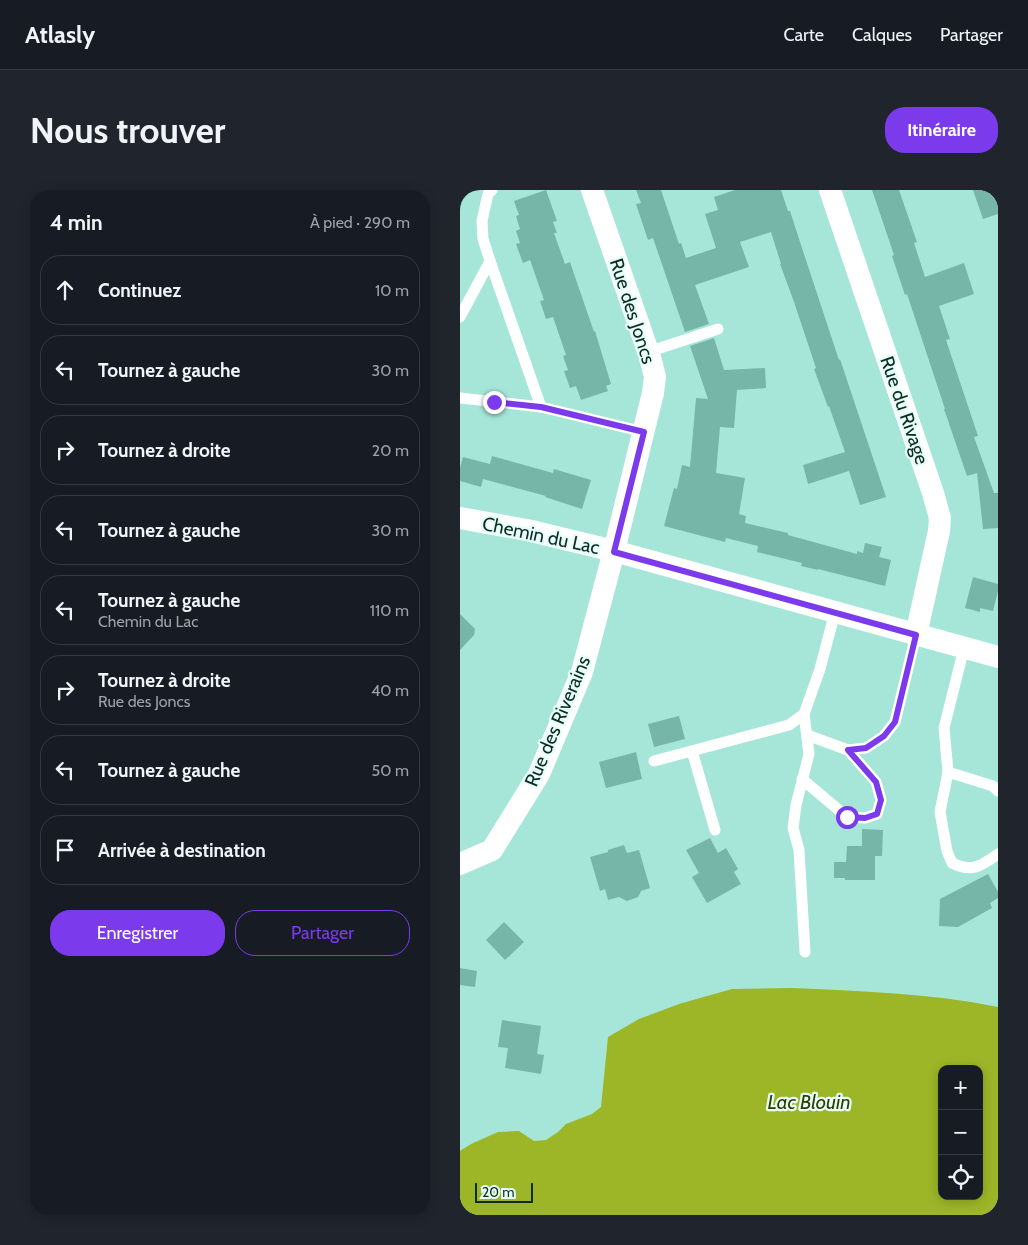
<!DOCTYPE html>
<html lang="fr">
<head>
<meta charset="utf-8">
<style>
  body { margin:0; font-family:Cabin,sans-serif; background:#20242c; color:#f1f3f6 }
  .controls { position:absolute; right:15px; bottom:15px; display:grid; overflow:hidden; border-radius:10px; box-shadow:0 2px 12px #0003 }
  .controls button { width:45px; height:45px; display:grid; place-items:center; padding:0; border:0; border-bottom:1px solid #363941; background:#171b24; color:#f1f3f6; font:25px sans-serif }
  .scale { position:absolute; left:15px; bottom:12px; width:58px; box-sizing:border-box; padding-left:5px; border:2px solid #102b26; border-top:0; font-size:14px; line-height:18px; white-space:nowrap; color:#102b26; -webkit-text-stroke:4px #e5fef8; paint-order:stroke }
  .stop { position:absolute; width:15px; height:15px; margin:-11px; border:4px solid #7c3aed; border-radius:50%; background:#fff }
  .stop.end { background:#7c3aed; border-color:#fff; box-shadow:0 1px 5px #0008 }
  .list { margin:0; padding:0; list-style:none }
  h2 { display:flex; justify-content:space-between; align-items:center; height:65px; margin:0; padding:0 20px; font-size:21px }
  h2 small { font-size:16px; font-weight:400; color:#9ea1a6 }
  .list li { display:grid; grid-template-columns:32px 1fr auto; gap:15px; align-items:center; box-sizing:border-box; height:70px; margin:0 10px 10px; padding:0 10px; border:1px solid #363941; border-radius:20px }
  .list b { display:block; font-size:19px; white-space:nowrap }
  .list p { margin:0; font-size:16px; white-space:nowrap; color:#9ea1a6 }
  .list em { font-size:16px; font-style:normal; color:#9ea1a6 }
  .actions { display:flex; gap:10px; padding:15px 20px }
  .actions a { flex:1; padding:11px 0; border:1px solid #7c3aed; border-radius:20px; text-align:center; font-size:18px; color:#7c3aed }
  .actions .main { background:#7c3aed; color:#fff }
  .icon { flex:none; width:28px; height:28px; fill:none; stroke:currentColor; stroke-width:2; stroke-linecap:round; stroke-linejoin:round }
  .map { position:relative; flex:none; width:538px; height:1025px; overflow:hidden; border-radius:20px }
  header { display:flex; align-items:center; gap:30px; box-sizing:border-box; height:70px; padding:0 25px; background:#171b24; border-bottom:1px solid #363941 }
  header strong { font-size:24px }
  nav { display:flex; gap:28px; margin-inline-start:auto; font-size:18px }
  .intro { display:flex; align-items:center; justify-content:space-between; box-sizing:border-box; height:120px; padding:0 30px }
  h1 { margin:0; font-size:35px }
  .button { padding:12px 22px; border-radius:20px; background:#7c3aed; color:#fff; font-size:18px; font-weight:700 }
  main { display:flex; gap:30px; padding:0 30px }
  aside { flex:1; background:#171b24; border-radius:20px; box-shadow:0 2px 12px #0003 }
  .map>svg:first-child { display:block }
</style>
</head>
<body>
<header>
<strong>Atlasly</strong>
<nav><a>Carte</a><a>Calques</a><a>Partager</a></nav>
</header>
<div class="intro"><h1>Nous trouver</h1><a class="button">Itinéraire</a></div>
<main>
<aside>
<h2>4 min<small>À pied · 290 m</small></h2>
<ul class="list">
<li><svg class="icon" aria-label="ahead" viewBox="0 0 24 24"><path d="M12 20V5M6 11l6-6 6 6"/></svg><div><b>Continuez</b></div><em>10 m</em></li>
<li><svg class="icon" aria-label="left" viewBox="0 0 24 24"><path d="M17 20v-9H6M10 6l-5 5 5 5"/></svg><div><b>Tournez à gauche</b></div><em>30 m</em></li>
<li><svg class="icon" aria-label="right" viewBox="0 0 24 24"><path d="M7 20v-9h11M14 6l5 5-5 5"/></svg><div><b>Tournez à droite</b></div><em>20 m</em></li>
<li><svg class="icon" aria-label="left" viewBox="0 0 24 24"><path d="M17 20v-9H6M10 6l-5 5 5 5"/></svg><div><b>Tournez à gauche</b></div><em>30 m</em></li>
<li><svg class="icon" aria-label="left" viewBox="0 0 24 24"><path d="M17 20v-9H6M10 6l-5 5 5 5"/></svg><div><b>Tournez à gauche</b><p>Chemin du Lac</p></div><em>110 m</em></li>
<li><svg class="icon" aria-label="right" viewBox="0 0 24 24"><path d="M7 20v-9h11M14 6l5 5-5 5"/></svg><div><b>Tournez à droite</b><p>Rue des Joncs</p></div><em>40 m</em></li>
<li><svg class="icon" aria-label="left" viewBox="0 0 24 24"><path d="M17 20v-9H6M10 6l-5 5 5 5"/></svg><div><b>Tournez à gauche</b></div><em>50 m</em></li>
<li><svg class="icon" aria-label="arrive" viewBox="0 0 24 24"><path d="M6 21V4h12l-3 4 3 4H6"/></svg><div><b>Arrivée à destination</b></div></li>
</ul>
<div class="actions"><a class="main">Enregistrer</a><a>Partager</a></div>
</aside>
<div class="map">
<svg width="538" height="1025" viewBox="0 0 538 1025">
  <rect width="100%" height="100%" fill="#a5e6d8"/>
  <path fill="#9db628" fill-rule="evenodd" d="M331 798C400 801 470 803 538 817V1025H0V961L11 954 38 942 59 941 74 951 86 950 98 942 106 934 132 924 141 917 148 847 179 829 219 814 272 799ZM482 879H519V1006H482Z"/>
  <g fill="#76b6a8">
    <path d="M86 0 97 31 93 32 97 43H94L105 74 110 72 134 142 135 141 151 194 146 196 148 201 121 210 116 196 110 198 104 181 108 180 103 166 106 165 93 127 86 129 80 111 84 110 70 70 63 73 56 54 60 53 56 41 60 39 56 26 59 25 54 11Z"/>
    <path d="M176 0H201L219 54 221 53 226 68 256 58 245 24 258 20 254 7 275 0H321L328 21H330L341 55 379 170 380 169 426 307 400 315 389 281 348 294 343 275 385 262 369 216 368 217 354 179 356 178 334 112 320 74H321L311 42 280 52 289 77 235 95 249 134 225 142 193 48 188 50 176 14 181 13Z"/>
    <path d="M412 0H439L457 52 454 53 465 87 504 73 514 104 479 116 490 149 486 150 518 246 514 247 534 303H538V338L523 339 517 283 507 286 484 219H485L447 104 445 105 432 66 434 65Z"/>
    <path d="M513 0H538V24L523 29Z"/>
    <path d="M254 148 264 180 305 178 306 198 277 200 274 238 260 237 256 283 285 288 279 324 286 326 285 333 328 343V345L397 364V361L403 363 405 353 422 357 419 367 431 370 425 396 358 379V380L341 376 342 373 297 362 298 356 266 348 265 352 204 336 214 298 217 299 222 275 230 277 236 208 248 209 230 156Z"/>
    <path d="M32 266 93 283 94 279 131 290 122 319 85 307 86 306 23 289 21 297 0 291V278L3 267 30 274Z"/>
    <path d="M513 387 538 394V401L533 421 520 418V422L505 418Z"/>
    <path d="M0 424 15 439 14 445 0 460Z"/>
    <path d="M219 526 225 549 194 557 188 534Z"/>
    <path d="M176 562 182 589 146 598 139 572Z"/>
    <path d="M402 639 423 640 422 666H415V690H385V688H374V672H386L387 656H402Z"/>
    <path d="M250 648 258 663 266 658 278 679 274 682 281 694 247 713 232 687 239 683 226 660Z"/>
    <path d="M164 655 167 663 179 660 190 698 181 701 178 707 167 711 159 707 148 710 145 699 140 701 130 667 148 662V660Z"/>
    <path d="M528 684 538 702V708L530 713 532 718 498 737 479 736 480 709Z"/>
    <path d="M44 732 64 752 45 770 26 750Z"/>
    <path d="M0 778 17 781 15 797 0 795Z"/>
    <path d="M42 830 81 836 77 864 84 865 81 884 45 878 48 858 38 857Z"/>
  </g>
  <g fill="none" stroke-linecap="round" stroke-linejoin="round">
    <g stroke="#fff" stroke-width="11">
      <path d="M30 71 81 217"/>
      <path d="M0 127 30 71 23 49 22 31 28 4 32 0"/>
      <path d="M188 162 258 139"/>
      <path d="M0 208 81 217 184 242"/>
      <path d="M504 458 484 538 488 582 480 622 487 661 492 673C512 683 521 676 538 664"/>
      <path d="M344 524 349 564 336 615 333 638 339 660 345 762"/>
      <path d="M388 560 406 558 424 546 435 532 456 445"/>
      <path d="M232 561 255 640"/>
      <path d="M194 571 329 535 344 524 360 479 375 422"/>
      <path d="M488 582 533 596 538 601"/>
      <path d="M342 589 387 627 405 628 417 624 421 610 416 592 388 560 347 545"/>
    </g>
    <g stroke="#fff" stroke-width="22">
      <path d="M370 0 473 303 480 328 479 341 456 445"/>
      <path d="M0 328 67 340 154 361 538 467"/>
      <path d="M0 674 32 660 79 584 122 482 154 361 193 203 195 187 190 167 132 0"/>
    </g>
  </g>
  <g fill="none" stroke-linecap="round" stroke-linejoin="round">
    <path stroke="#7c3aed" stroke-width="6" d="M34 212 81 217 184 242 154 362 456 445 435 532 424 546 406 558 388 560 416 592 421 610 417 624 405 628 387 627"/>
  </g>
  <g text-anchor="middle" stroke-width="4.5" stroke-linejoin="round" paint-order="stroke">
    <g font-size="19" fill="#102b26" stroke="#e5fef8">
      <text transform="translate(173 121) rotate(72)" y="7">Rue des Joncs</text>
      <text transform="translate(445 220) rotate(71)" y="7">Rue du Rivage</text>
      <text transform="translate(81 345) rotate(12)" y="7">Chemin du Lac</text>
      <text transform="translate(97 531) rotate(-67)" y="7">Rue des Riverains</text>
    </g>
    <g font-size="20" font-style="italic" fill="#303a01" stroke="#e5fef8">
      <text x="349" y="919">Lac Blouin</text>
    </g>
  </g>
</svg>
<div class="controls">
<button>+</button>
<button>−</button>
<button><svg class="icon" aria-label="locate" viewBox="0 0 24 24"><circle cx="12" cy="12" r="6"/><path d="M12 2v4M12 18v4M2 12h4M18 12h4"/></svg></button>
</div>
<div class="scale">20 m</div>
<div class="stop" style="left:387px;top:627px"></div>
<div class="stop end" style="left:34px;top:212px"></div>
</div>
</main>
</body>
</html>
